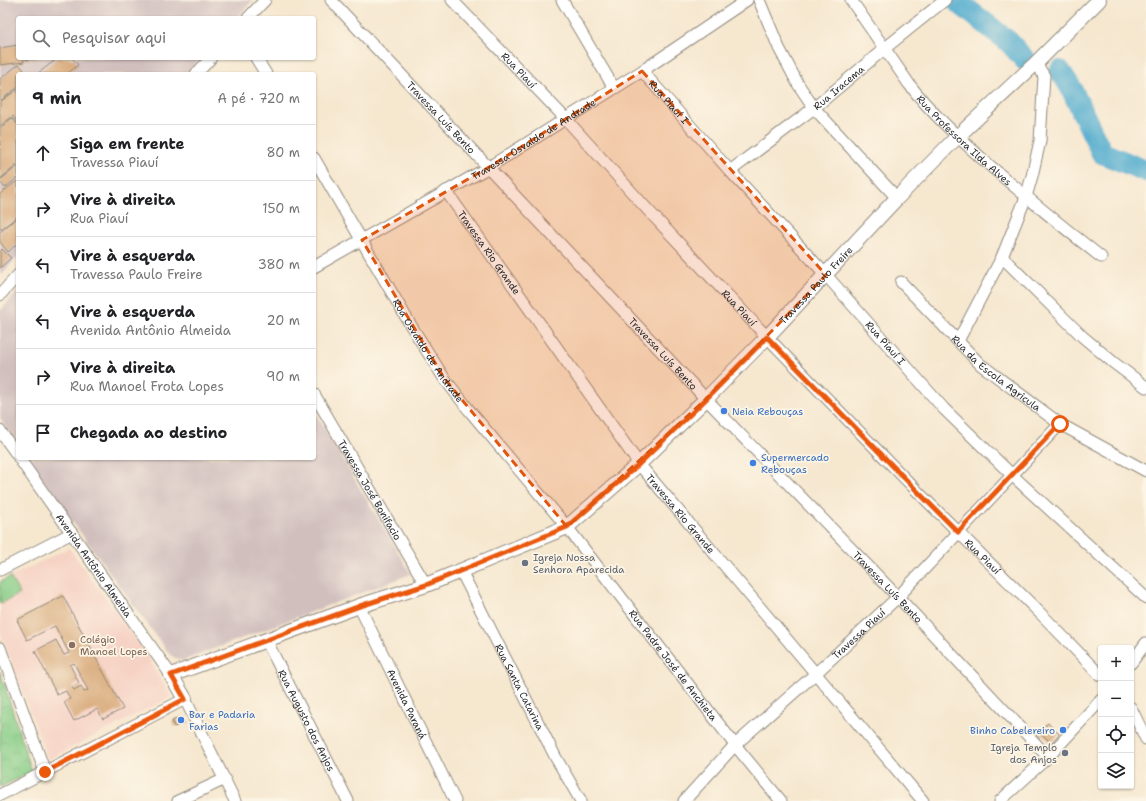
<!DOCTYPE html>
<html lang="pt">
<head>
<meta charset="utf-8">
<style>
  body { margin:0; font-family:"Shantell Sans",sans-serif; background:#f2f2f2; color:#202124 }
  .controls { position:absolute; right:12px; bottom:12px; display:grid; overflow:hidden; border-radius:4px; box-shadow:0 1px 3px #0004 }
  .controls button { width:36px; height:36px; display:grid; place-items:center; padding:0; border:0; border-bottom:1px solid #e0e0e0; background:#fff; color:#202124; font:20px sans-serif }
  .stop { position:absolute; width:12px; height:12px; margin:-9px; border:3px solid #ea580c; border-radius:50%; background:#fff }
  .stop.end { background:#ea580c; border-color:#fff; box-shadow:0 1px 4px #0008 }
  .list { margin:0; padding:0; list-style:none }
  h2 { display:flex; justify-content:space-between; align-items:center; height:52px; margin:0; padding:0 16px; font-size:17px }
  h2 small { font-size:13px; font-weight:400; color:#757577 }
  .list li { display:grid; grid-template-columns:26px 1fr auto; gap:12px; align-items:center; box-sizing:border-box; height:56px; padding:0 16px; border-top:1px solid #e0e0e0 }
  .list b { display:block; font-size:15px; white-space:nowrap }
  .list p { margin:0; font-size:13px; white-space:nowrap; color:#757577 }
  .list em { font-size:13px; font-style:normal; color:#757577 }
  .icon { flex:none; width:22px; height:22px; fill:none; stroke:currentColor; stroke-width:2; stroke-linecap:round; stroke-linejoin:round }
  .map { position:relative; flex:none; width:1146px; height:801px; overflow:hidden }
  .search { position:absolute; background:#fff; box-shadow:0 1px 3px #0004; left:16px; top:16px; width:300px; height:44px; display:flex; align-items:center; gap:10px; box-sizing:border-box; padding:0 14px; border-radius:4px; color:#757577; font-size:15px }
  .panel { position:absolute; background:#fff; box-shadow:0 1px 3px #0004; left:16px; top:72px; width:300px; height:388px; border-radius:4px }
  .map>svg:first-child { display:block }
</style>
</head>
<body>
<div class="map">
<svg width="1146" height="801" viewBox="0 0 1146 801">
  <defs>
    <pattern id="park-crowns" width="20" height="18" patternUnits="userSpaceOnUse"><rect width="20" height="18" fill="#88cd87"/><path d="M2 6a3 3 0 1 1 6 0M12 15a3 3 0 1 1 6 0" fill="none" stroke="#76b075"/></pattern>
  </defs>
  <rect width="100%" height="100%" fill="#fcf5e5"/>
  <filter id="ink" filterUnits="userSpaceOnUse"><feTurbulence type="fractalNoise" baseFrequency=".025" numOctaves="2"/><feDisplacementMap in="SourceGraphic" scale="8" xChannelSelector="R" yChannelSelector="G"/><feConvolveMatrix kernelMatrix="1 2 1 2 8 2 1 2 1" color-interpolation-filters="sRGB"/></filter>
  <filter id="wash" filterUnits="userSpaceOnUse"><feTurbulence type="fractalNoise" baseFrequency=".012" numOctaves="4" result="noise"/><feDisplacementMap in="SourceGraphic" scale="16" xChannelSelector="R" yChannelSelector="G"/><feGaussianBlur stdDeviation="0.9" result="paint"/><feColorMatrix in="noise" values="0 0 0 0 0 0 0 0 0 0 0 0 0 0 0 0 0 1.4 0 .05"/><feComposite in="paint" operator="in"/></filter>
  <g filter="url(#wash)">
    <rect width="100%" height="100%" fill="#f6e7cf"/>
    <path fill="#f6d2c4" d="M69 548 149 658 171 697 48 760 0 631V582Z"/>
    <g fill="#d1bfbe">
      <path d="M0 0H253L237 18H18V58H200L186 74H18V256L0 276Z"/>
      <path d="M18 291V446L0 418V311Z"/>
      <path d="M314 411 411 574 182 661 170 655 26 458H314Z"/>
    </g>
    <path fill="#88cd87" stroke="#5a7c59" d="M10 577 20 594 0 604V582Z"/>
    <path fill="url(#park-crowns)" stroke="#5a7c59" d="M0 671 32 772 0 787Z"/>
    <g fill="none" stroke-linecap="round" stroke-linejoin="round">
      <g stroke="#50abce" stroke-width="22">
        <path d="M958 2 1009 42 1025 60"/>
        <path d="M1060 71 1070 86 1102 153 1146 171"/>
      </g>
    </g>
    <g id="blocks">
      <g fill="#d8a979" fill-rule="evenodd">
        <path d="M18 45V58H24V62L0 65V48Z"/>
        <path d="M26 58H37V59L26 60Z"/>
        <path d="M58 58H72L78 65 67 74H37Z"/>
        <path d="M19 64 27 74H18V87L0 101V79Z"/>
        <path d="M18 89V123L13 116 0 126V102Z"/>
        <path d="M12 118 18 125V164L0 179V128Z"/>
        <path d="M18 166V177L5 188 0 182V180Z"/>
        <path d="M18 180V216L0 230V194Z"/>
        <path d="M18 217V243L8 252 0 242V232Z"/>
        <path d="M2 249 11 258 0 268V252Z"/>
        <path d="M63 596 123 709 103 719 97 709 74 721 64 702 70 699 66 691 57 695 35 651 56 640 64 655 69 653 55 626 27 640 17 620ZM74 663 88 690 84 692 81 686 74 690 72 687 79 683 70 665Z"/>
        <path d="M181 717 184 723 174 727 172 721Z"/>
        <path d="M1048 723 1059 734 1051 743 1039 731Z"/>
      </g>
    </g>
  </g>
  <g filter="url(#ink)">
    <use href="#blocks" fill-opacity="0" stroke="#90897d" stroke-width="1"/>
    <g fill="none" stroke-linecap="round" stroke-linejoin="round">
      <defs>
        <g id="minor">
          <path id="s1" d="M331 0 706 399 898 597 1048 757"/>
          <path id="s2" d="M452 0 565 118 646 208 767 337 920 494 1046 619 1101 676"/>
          <path d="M562 0 614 88"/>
          <path d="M759 0 779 48 798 84 814 108 897 198"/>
          <path id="s3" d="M851 0 909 84C932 114 960 139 988 164 1025 196 1063 227 1101 257"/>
          <path d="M248 18 265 0"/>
          <path d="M256 58 266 74"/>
          <path id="s4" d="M642 71 730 171 826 275 944 409 1012 475 1146 598"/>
          <path d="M196 74 211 58"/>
          <path id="s5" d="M314 158 410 324 444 378 469 410 567 527 735 745 781 801"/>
          <path id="s6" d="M730 171 814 108 884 49 945 0"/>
          <path id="s7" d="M446 191 639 464 923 801"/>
          <path d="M1002 257 1083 337 1114 363 1146 387"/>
          <path id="s8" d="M314 267 489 167 642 71 747 0"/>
          <path id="s9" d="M901 282 980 364 1060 424 1146 471"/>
          <path d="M0 295 18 275"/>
          <path d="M958 341 1002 257 1026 197 1032 176 1040 141 1044 76 1036 63"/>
          <path id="s10" d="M314 394 426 585"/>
          <path d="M0 431 18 456"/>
          <path id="s11" d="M19 458 171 675"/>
          <path d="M0 570 72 533"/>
          <path id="s12" d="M461 571 556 758 581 801"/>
          <path id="s13" d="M359 606 455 801"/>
          <path id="s14" d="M266 640 348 801"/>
          <path d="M0 648 45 772"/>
          <path d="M1131 663 1146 643"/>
          <path d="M1131 708 1146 739"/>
          <path d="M0 795 185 699 235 801"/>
          <path d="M178 801 225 779"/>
          <path id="s15" d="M684 801 735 745 815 674 898 597 1060 424"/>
          <path d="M1000 801 1048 757 1101 700"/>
        </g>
        <g id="tertiary">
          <path id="s16" d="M185 699 171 675 359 606 426 585 567 527 639 464 706 399 767 337 897 198 957 137 1036 63 1099 0"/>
        </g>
      </defs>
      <use href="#minor" stroke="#90897d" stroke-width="13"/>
      <use href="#tertiary" stroke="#90897d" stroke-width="16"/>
      <use href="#minor" stroke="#fff" stroke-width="11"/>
      <use href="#tertiary" stroke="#fff" stroke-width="14"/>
    </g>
  </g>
  <g fill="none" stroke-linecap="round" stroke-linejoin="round" filter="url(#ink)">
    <path stroke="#ea580c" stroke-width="5" d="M45 772 185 699 171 675 360 606 426 585 567 527 639 464 706 399 767 337 920 494 958 532 1060 424"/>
  </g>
  <path fill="#df570e" fill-opacity="0.2" stroke="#df570e" stroke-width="3" stroke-dasharray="8 5" stroke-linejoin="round" d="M642 71 826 275 706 399 567 527 444 378 362 240 489 167Z"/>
  <g fill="#3f7fe0" stroke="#fcf5e5" stroke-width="1.5">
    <circle cx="724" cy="411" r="4"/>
    <circle cx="753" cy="463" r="4"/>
    <circle cx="181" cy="720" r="4"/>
    <circle cx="1063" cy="730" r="4"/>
  </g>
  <g fill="#6b7280" stroke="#fcf5e5" stroke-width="1.5">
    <circle cx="525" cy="563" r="4"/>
    <circle cx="1065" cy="753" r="4"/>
  </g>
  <circle fill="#8d6e63" stroke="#fcf5e5" stroke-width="1.5" cx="72" cy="645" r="4"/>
  <g text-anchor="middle" stroke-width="3.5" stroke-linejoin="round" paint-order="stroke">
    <g font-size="10" fill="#2b2b2b" stroke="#fcf5e5">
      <text dy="4" stroke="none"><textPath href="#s2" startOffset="97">Rua Piauí</textPath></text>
      <text dy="4" stroke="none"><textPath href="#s6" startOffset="137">Rua Iracema</textPath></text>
      <text dy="4" stroke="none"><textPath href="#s4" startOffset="41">Rua Piauí I</textPath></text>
      <text dy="4" stroke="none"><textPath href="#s1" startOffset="161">Travessa Luís Bento</textPath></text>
      <text dy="4" stroke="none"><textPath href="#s8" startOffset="254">Travessa Osvaldo de Andrade</textPath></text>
      <text dy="4" stroke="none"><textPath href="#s3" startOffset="181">Rua Professora Ilda Alves</textPath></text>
      <text dy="4" stroke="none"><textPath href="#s7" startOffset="75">Travessa Rio Grande</textPath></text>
      <text dy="4" stroke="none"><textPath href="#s16" startOffset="798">Travessa Paulo Freire</textPath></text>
      <text dy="4" stroke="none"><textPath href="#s2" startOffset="421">Rua Piauí</textPath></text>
      <text dy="4" stroke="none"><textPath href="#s4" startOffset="365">Rua Piauí I</textPath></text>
      <text dy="4" stroke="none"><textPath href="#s5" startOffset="224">Rua Osvaldo de Andrade</textPath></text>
      <text dy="4" stroke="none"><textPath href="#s1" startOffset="485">Travessa Luís Bento</textPath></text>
      <text dy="4" stroke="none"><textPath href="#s9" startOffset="132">Rua da Escola Agricula</textPath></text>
      <text dy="4" stroke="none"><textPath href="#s10" startOffset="111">Travessa José Bonifacio</textPath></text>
      <text dy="4" stroke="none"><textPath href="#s7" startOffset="399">Travessa Rio Grande</textPath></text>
      <text dy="4" stroke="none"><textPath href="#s2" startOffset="769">Rua Piauí</textPath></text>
      <text dy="4" stroke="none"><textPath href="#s11" startOffset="131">Avenida Antônio Almeida</textPath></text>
      <text dy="4" stroke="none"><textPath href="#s1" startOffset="809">Travessa Luís Bento</textPath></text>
      <text dy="4" stroke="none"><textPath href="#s15" startOffset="242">Travessa Piauí</textPath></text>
      <text dy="4" stroke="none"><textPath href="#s5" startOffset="623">Rua Padre José de Anchieta</textPath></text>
      <text dy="4" stroke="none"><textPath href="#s12" startOffset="130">Rua Santa Catarina</textPath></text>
      <text dy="4" stroke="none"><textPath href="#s13" startOffset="109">Avenida Paraná</textPath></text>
      <text dy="4" stroke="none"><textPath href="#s14" startOffset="90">Rua Augusto dos Anjos</textPath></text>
    </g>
    <g font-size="10" fill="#366cbe" stroke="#fcf5e5" text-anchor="start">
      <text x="732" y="415">Neia Rebouças</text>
      <text x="761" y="461">Supermercado<tspan x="761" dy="12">Rebouças</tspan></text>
      <text x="189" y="718">Bar e Padaria<tspan x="189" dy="12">Farias</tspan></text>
      <text x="1055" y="734" text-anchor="end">Binho Cabelereiro</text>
    </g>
    <g font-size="10" fill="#5b616d" stroke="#fcf5e5" text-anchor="start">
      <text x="533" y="561">Igreja Nossa<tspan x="533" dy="12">Senhora Aparecida</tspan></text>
      <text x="1057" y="751" text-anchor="end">Igreja Templo<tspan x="1057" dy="12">dos Anjos</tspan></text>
    </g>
    <g font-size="10" fill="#785e54" stroke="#fcf5e5" text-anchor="start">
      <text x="80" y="643">Colégio<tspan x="80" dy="12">Manoel Lopes</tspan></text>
    </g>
  </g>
</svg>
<div class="controls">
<button>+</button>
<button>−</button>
<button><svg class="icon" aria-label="locate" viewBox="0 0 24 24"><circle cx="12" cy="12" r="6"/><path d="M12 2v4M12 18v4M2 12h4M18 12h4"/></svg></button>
<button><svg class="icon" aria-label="layers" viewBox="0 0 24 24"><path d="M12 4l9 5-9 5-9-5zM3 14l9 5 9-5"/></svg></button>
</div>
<div class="stop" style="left:1060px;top:424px"></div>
<div class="stop end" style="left:45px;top:772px"></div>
<div class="search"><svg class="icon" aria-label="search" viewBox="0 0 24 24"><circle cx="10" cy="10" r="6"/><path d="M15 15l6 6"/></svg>Pesquisar aqui</div>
<section class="panel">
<h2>9 min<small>A pé · 720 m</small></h2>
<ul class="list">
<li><svg class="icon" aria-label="ahead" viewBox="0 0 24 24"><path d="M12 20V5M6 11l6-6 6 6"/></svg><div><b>Siga em frente</b><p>Travessa Piauí</p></div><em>80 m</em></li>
<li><svg class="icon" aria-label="right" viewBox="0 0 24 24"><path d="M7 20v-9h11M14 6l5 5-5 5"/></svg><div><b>Vire à direita</b><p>Rua Piauí</p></div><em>150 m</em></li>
<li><svg class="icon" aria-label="left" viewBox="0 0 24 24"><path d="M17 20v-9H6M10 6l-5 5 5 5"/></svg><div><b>Vire à esquerda</b><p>Travessa Paulo Freire</p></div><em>380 m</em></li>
<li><svg class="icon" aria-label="left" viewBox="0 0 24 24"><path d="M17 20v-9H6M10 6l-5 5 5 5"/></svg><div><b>Vire à esquerda</b><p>Avenida Antônio Almeida</p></div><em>20 m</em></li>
<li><svg class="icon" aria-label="right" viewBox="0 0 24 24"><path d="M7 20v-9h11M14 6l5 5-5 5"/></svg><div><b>Vire à direita</b><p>Rua Manoel Frota Lopes</p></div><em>90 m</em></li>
<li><svg class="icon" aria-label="arrive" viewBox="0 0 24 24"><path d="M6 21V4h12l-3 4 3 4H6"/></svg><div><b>Chegada ao destino</b></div></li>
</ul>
</section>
</div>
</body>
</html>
